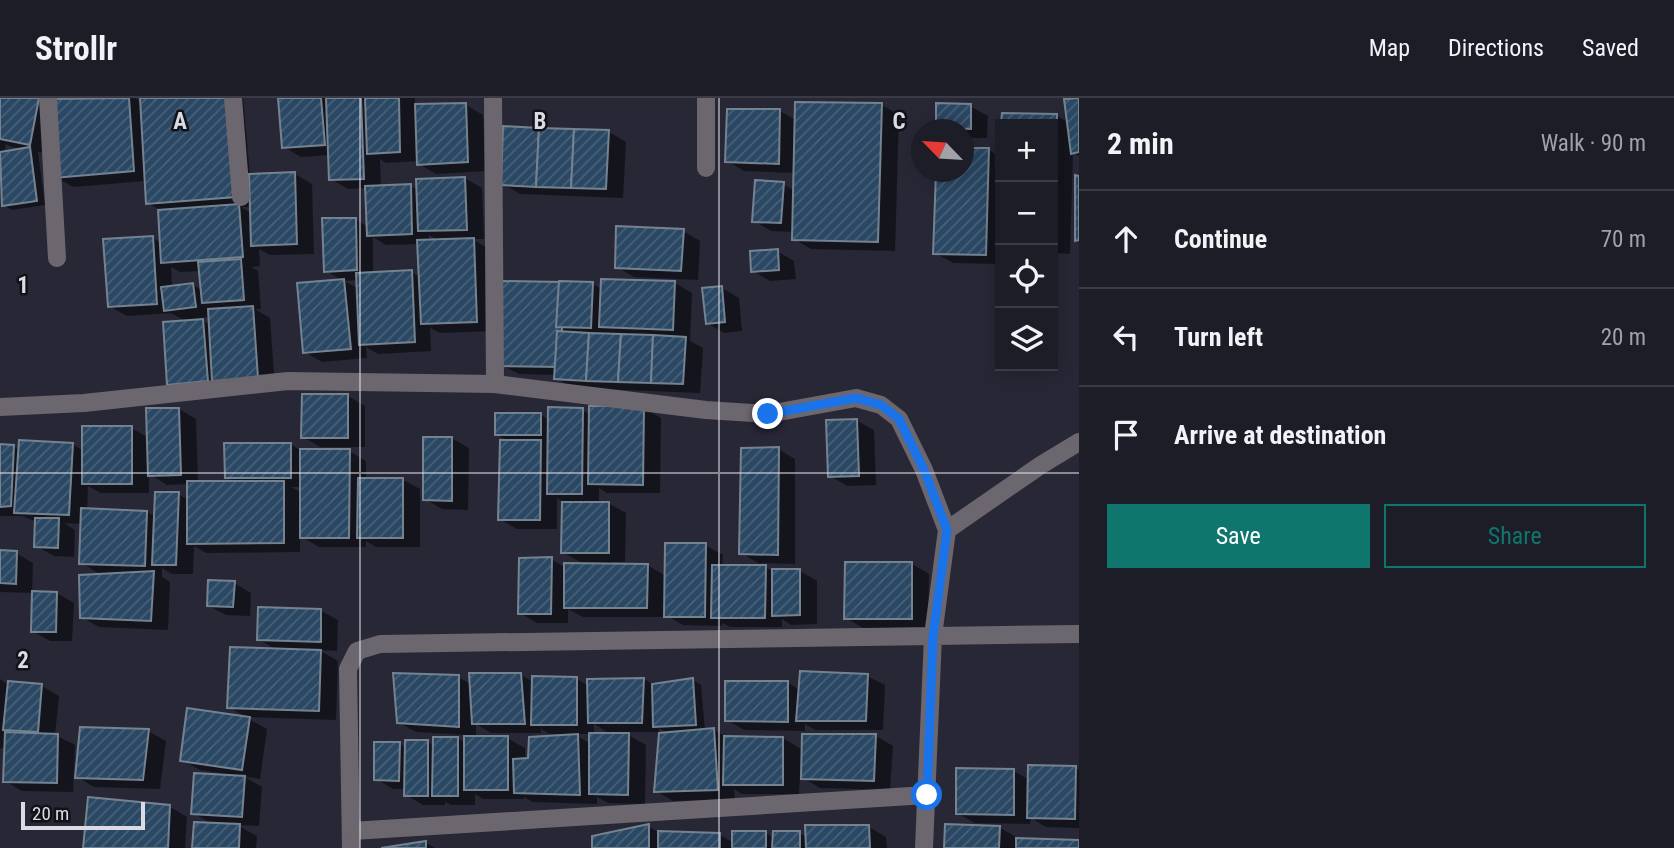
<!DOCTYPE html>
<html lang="en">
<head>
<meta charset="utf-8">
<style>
  body { margin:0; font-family:"Roboto Condensed",sans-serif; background:#2a2a34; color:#f1f3f6 }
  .controls { position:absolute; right:21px; top:21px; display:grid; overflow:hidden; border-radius:0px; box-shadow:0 4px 18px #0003 }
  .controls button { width:63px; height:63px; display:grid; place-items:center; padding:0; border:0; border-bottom:2px solid #3b3b45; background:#1d1d28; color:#f1f3f6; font:35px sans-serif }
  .compass { position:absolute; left:911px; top:21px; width:63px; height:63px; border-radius:50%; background:#1d1d28; box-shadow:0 4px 18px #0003; rotate:295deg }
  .scale { position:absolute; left:21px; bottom:18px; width:124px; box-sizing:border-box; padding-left:7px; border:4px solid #dadbe4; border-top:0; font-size:19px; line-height:24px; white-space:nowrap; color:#dadbe4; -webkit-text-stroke:5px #111118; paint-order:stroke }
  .stop { position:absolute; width:21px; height:21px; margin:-16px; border:5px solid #1a73e8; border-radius:50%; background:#fff }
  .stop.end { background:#1a73e8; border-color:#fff; box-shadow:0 2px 7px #0008 }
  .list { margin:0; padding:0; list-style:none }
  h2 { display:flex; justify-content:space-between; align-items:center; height:91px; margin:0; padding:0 28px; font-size:30px }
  h2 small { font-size:23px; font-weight:400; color:#a0a2a8 }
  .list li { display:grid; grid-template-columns:46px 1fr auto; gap:21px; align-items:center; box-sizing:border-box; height:98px; padding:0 28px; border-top:2px solid #3b3b45 }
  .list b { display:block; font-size:26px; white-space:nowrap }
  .list em { font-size:23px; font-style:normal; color:#a0a2a8 }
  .actions { display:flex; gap:14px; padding:21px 28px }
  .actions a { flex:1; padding:16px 0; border:2px solid #0f766e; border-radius:0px; text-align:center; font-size:24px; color:#0f766e }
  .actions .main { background:#0f766e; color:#fff }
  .icon { flex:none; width:38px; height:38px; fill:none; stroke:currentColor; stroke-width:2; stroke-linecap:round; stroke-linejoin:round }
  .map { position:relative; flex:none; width:1079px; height:750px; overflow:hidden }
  header { display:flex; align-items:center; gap:42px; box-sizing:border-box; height:98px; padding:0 35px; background:#1d1d28; border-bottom:2px solid #3b3b45 }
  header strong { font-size:33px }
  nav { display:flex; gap:38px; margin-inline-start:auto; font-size:24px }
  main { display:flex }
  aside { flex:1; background:#1d1d28 }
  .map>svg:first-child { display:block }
</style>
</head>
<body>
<header>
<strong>Strollr</strong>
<nav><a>Map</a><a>Directions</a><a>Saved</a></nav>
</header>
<main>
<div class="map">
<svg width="1079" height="750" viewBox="0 0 1079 750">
  <defs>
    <pattern id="building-hatch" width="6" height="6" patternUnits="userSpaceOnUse" patternTransform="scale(1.75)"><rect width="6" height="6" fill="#2a4763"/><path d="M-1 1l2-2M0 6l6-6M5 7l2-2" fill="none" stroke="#486179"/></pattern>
  </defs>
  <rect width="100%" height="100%" fill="#272736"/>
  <g fill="#0007" fill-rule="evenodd">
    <path d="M2 0H41L50 3 135 0 142 4 141 0H243L250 78 295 76 312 86 314 156 270 157 259 151 260 168 251 169 258 173 261 211H255L270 220 275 289 186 296 169 286 187 224 171 215 127 218 109 208 153 140 162 145 160 112 148 105 146 83 73 89 56 79 48 55 38 54 45 107 12 112 3 107 0 89V3ZM6 46 12 49 23 51 4 55ZM241 109H251V115ZM171 169 180 174 201 173 202 192 193 187 172 189ZM210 219V227L199 220Z"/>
    <path d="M280 0H415V8L466 7 483 17 485 73 436 76 419 66V63L386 65 380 61 381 89 410 88 418 92 465 80 482 90 484 141H472L491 152 494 233 440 235 430 230 431 253 378 256 366 249 367 260 322 264 305 254 343 183 326 173 355 121 368 129 367 90 348 91 331 81 330 57 301 59 284 49ZM429 137 439 143 429 144ZM373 139 386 147 419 146 420 179 411 174 373 176ZM358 182 359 191 344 183Z"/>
    <path d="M1079 1V58L1073 55 1070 156 1053 155V26H1003V17H1056L1069 25Z"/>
    <path d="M882 7 899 17 895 153 811 151 794 141V134L771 133 754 123 783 86 795 93V75L744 73 727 63 780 13 797 23Z"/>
    <path d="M970 8 988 18 987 40H964V32H941L938 29Z"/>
    <path d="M609 34 626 44 623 100 520 96 503 86Z"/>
    <path d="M964 51 989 52 1000 59V166L953 165 935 155 937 74H964Z"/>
    <path d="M683 133 700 143 698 182 634 179 617 169Z"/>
    <path d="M777 153 794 163 796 181 770 183 753 173Z"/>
    <path d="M504 184 593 186 602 191 675 185 692 195 690 243 703 250 700 295 573 290 556 280V277L519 276 501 267Z"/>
    <path d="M722 190 739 200 742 233 724 235 707 225Z"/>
    <path d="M348 298 365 308V349H320L303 339Z"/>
    <path d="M644 310 661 320 660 395H607L599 390V406L608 405 626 415 625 464H612V467H647L666 478 705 447 723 457 722 469H765L741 455 778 351 795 361V466L759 465 772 473H800L817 483V526L791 527 782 521V529H730L722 525V528L683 527 664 516 663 519H583L568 511V525H537L520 515 551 461 566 470 586 467 562 454 563 404 557 400V431H517L500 421 510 344 496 336 541 317 549 322 582 312 591 317Z"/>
    <path d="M179 311 196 321 198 385H236L226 379 290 346 302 353H349L366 363V381L403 382 420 391V449H376L366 443V449H319L300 438V454L206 455 194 448 193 476H172L162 470V479L170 484 168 532 99 529 82 519 102 477 81 465 82 426 64 425 75 432 74 459 54 458 36 448 37 424 22 418H0V348H13L20 352 73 346 83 353 131 330 149 340ZM149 376 167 387 189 386V402L178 396 156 419 147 414 87 412 88 388 101 395H149ZM291 389H302V395Z"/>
    <path d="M856 322 874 332 876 387 847 388 830 378Z"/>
    <path d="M451 340 469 350 468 412 442 411 425 401Z"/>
    <path d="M0 454 16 455 33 465 32 495H57L74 505 72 543H50L32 533 34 495 0 494Z"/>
    <path d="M912 466 929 476 928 530H863L846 520Z"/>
    <path d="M234 485 251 495 250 518 226 517 209 508Z"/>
    <path d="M321 513 338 522 337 553 319 552 338 563 336 622 246 619 229 609 277 552 258 541Z"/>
    <path d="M521 577 533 584 577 581 589 588 644 581 654 587 693 582 701 587 705 633 714 632 728 640H783L803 652 876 638 893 648 890 692 820 690 800 678 799 696H742L734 691 735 701 673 703 656 693 668 636 659 630V634H623L646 647 645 706 608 705 597 699V706L533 704 524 699V701H483L475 696V707H451L445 704V707H423L406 697V691H393L376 681 399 645 406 650 428 644 434 648 458 641 466 645V637L416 634 398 624 458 579 471 586ZM476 626 491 635H541V631L550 636H561V639L530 661 525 662V650L507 640H476ZM594 626 612 637H594ZM574 636H591V646Z"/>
    <path d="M867 578 885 587 883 632H815L805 626V633L744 632 727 622 788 585 800 592Z"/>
    <path d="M0 581 9 587 42 588 59 598 55 637 75 647 73 694 22 693 5 683 6 651 0 650Z"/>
    <path d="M249 621 267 631 260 681 243 678 262 689 259 728 237 727 257 738 256 750H194L212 726 193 715 221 675 200 672 182 662Z"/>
    <path d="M148 633 166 643 160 691 94 689 77 679Z"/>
    <path d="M1075 670 1079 672V730L1046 729 1031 720 1030 726 975 725 957 715 1014 673 1029 682Z"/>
    <path d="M89 701 170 709 187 719 185 750H84Z"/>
    <path d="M648 728 660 735 720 737 734 745 766 735 774 740 799 735 807 739 869 729 886 739 887 750H594Z"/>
    <path d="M999 729 1016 739V742L1079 744V750H946Z"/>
    <path d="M426 745 435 750H392Z"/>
  </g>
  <g fill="url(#building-hatch)" stroke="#758391" stroke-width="2">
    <path d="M0 0H39L30 47 0 41Z"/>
    <path d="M129 0 134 73 54 80 49 1Z"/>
    <path d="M140 0H227L236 99 146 106Z"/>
    <path d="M278 0H321L325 47 282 50Z"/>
    <path d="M326 0H361L364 81 329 82Z"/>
    <path d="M365 0H399L400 54 367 56Z"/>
    <path d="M1079 0V54L1071 56 1064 1Z"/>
    <path d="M795 4 882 5 878 144 792 142Z"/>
    <path d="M466 5 468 64 417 67 415 6Z"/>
    <path d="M936 5 971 6V31L936 30Z"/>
    <path d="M727 11H780L779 66 725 64Z"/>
    <path d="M1002 15 1057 16 1053 147V26H1001Z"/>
    <path d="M503 28 539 30 536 89 501 87Z"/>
    <path d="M539 30 574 31 571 90 536 89Z"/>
    <path d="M574 31 609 32 606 91 571 90Z"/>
    <path d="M30 49 37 103 2 108 0 54Z"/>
    <path d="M964 50H989L986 157 933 156 936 74H964Z"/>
    <path d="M295 74 297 146 251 148 249 76Z"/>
    <path d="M1075 77 1079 78V142L1075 143Z"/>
    <path d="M465 79 467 132 418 133 416 81Z"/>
    <path d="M755 82 784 84 781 125 752 124Z"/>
    <path d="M411 86 412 136 367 138 365 88Z"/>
    <path d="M239 106 243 159 161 165 158 112Z"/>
    <path d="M322 120H356L357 172 324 174Z"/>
    <path d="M616 128 684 131 681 173 615 170Z"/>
    <path d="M153 138 157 206 108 209 103 141Z"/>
    <path d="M474 140 477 224 421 226 417 142Z"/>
    <path d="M778 151 779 172 751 174 750 153Z"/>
    <path d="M241 161 244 202 202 205 198 164Z"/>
    <path d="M412 172 415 244 359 247 356 175Z"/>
    <path d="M344 181 351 251 303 255 297 185Z"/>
    <path d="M601 181 675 183 673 232 599 229Z"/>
    <path d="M502 183 563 184 561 269 500 268Z"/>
    <path d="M559 183 593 184 591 230 556 229Z"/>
    <path d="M193 185 196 209 164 213 161 189Z"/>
    <path d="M722 188 725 224 706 226 702 190Z"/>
    <path d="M253 208 258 280 212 283 208 211Z"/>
    <path d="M203 221 208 283 167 287 163 224Z"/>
    <path d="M557 233 589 235 586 283 554 281Z"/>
    <path d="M589 235 621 236 618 284 586 283Z"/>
    <path d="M621 236 653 237 651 285 618 284Z"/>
    <path d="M653 237 686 239 683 286 651 285Z"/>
    <path d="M302 296H348V340H301Z"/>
    <path d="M589 308H644L643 387 588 386Z"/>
    <path d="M548 309 583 310 582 396H547Z"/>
    <path d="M146 310H179L181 377 148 378Z"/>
    <rect x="495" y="315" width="46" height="22"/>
    <path d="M857 321 859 378 828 379 826 322Z"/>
    <rect x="82" y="328" width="50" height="58"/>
    <path d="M423 339H452V403L423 402Z"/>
    <path d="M19 342 73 345 69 417 14 415Z"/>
    <path d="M500 342H541L540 422H498Z"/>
    <path d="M224 345H291V380H225Z"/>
    <path d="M0 346 14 347 11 408 0 409Z"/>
    <path d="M779 349 778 457 739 456 741 350Z"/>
    <path d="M300 351H350L349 440H300Z"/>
    <path d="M358 380H403V440H357Z"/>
    <path d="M187 383H284V445L187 446Z"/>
    <path d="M155 394H179L176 467H152Z"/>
    <path d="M562 404H609V455H561Z"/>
    <path d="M81 410 147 413 145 468 79 466Z"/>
    <path d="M35 420H59L58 450 34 449Z"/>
    <path d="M665 445H706L705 519H664Z"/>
    <path d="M0 452 17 453 16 486 0 485Z"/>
    <path d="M552 459 551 516H518L519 460Z"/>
    <path d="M845 464H912V521H844Z"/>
    <path d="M564 465 648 466 647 510H564Z"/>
    <path d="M712 467H766L765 520H711Z"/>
    <path d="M772 471H800V517L772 518Z"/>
    <path d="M154 473 151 523 80 520 79 477Z"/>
    <path d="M208 482 235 483 233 509 207 508Z"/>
    <path d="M32 493 57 494 56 534H31Z"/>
    <path d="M258 509 321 511V544L257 542Z"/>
    <path d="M230 549 321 552 319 613 227 610Z"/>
    <path d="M800 573 868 576 866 623H796Z"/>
    <path d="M393 575 459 577V629L397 625Z"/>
    <path d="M469 575H521L525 626H472Z"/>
    <path d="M532 578 577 579V627H531Z"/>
    <path d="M644 580 642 625H588L587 581Z"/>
    <path d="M693 580 696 627 653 629 652 586Z"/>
    <path d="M8 583 42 586 38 634 3 632Z"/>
    <path d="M725 583H788V624L725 623Z"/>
    <path d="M187 610 250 619 242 672 180 663Z"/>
    <path d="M80 629 149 631 143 682 75 680Z"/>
    <path d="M714 630 718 692 654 694 659 635Z"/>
    <path d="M5 634 58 636 57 685 3 684Z"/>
    <path d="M589 635H629L628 697 589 696Z"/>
    <path d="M578 636 580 697 514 695 513 661 528 660 529 639Z"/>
    <path d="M802 636H876L874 683 801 681Z"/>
    <rect x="464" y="638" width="44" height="54"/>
    <path d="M724 638 783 639V687H723Z"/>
    <path d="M433 639H458V698H432Z"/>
    <path d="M405 642H428V698H404Z"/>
    <path d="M374 644H400L399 683 374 682Z"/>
    <path d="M1028 667 1076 668 1075 721 1027 720Z"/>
    <path d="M956 670 1014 671V717L956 716Z"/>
    <path d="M194 675 245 678 242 719 191 716Z"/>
    <path d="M88 699 170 707 168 750H83Z"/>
    <path d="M194 724 240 726 239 750H192Z"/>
    <path d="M649 726V750H592V738Z"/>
    <path d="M945 726 1000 728 999 750H944Z"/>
    <path d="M805 727H869L870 750H806Z"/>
    <path d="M658 733 720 735V750H658Z"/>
    <rect x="732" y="733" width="34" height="17"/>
    <path d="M773 733H800V750H772Z"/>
    <path d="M1016 740 1079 742V750H1016Z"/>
    <path d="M426 743V750H381Z"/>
  </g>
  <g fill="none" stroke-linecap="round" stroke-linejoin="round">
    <g stroke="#6c676e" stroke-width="18">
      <path d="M48 0 57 160"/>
      <path d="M233 0 241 99"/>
      <path d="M493 0 495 286"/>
      <path d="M706 0V70"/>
      <path d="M0 309 84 305 288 283 495 286 706 312 768 316 856 300 881 307 899 321 924 372 947 432 933 538 380 546 357 553 348 571 351 750"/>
      <path d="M947 432 1041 367 1079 344"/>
      <path d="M352 733 927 697"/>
      <path d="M924 750 933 538 1079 536"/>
    </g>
  </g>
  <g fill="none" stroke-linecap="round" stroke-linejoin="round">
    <path stroke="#1a73e8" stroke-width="9" d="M768 316 856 300 881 307 899 321 924 372 947 432 933 538 927 697"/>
  </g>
  <path fill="none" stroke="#dadbe4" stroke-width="2" stroke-opacity="0.55" d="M360 0V750M719 0V750M0 375H1079"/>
  <g font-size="23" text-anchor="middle" font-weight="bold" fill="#dadbe4" stroke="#111118" stroke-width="5" stroke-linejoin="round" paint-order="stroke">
    <text x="180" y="31">A</text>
    <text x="540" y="31">B</text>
    <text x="899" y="31">C</text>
    <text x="23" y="195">1</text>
    <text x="23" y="570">2</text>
  </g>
</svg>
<div class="controls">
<button>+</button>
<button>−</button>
<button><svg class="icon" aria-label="locate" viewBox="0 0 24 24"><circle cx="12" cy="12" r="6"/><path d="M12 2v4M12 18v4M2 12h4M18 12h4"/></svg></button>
<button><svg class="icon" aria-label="layers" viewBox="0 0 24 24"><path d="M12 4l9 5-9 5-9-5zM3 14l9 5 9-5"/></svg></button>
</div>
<svg class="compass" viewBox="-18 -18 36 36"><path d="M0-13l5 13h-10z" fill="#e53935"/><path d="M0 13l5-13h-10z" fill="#a0a2a8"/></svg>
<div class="scale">20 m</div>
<div class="stop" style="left:927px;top:697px"></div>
<div class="stop end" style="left:768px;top:316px"></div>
</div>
<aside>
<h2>2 min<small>Walk · 90 m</small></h2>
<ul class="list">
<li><svg class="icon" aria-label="ahead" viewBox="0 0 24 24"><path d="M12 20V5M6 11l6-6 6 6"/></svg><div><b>Continue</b></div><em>70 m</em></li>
<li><svg class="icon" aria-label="left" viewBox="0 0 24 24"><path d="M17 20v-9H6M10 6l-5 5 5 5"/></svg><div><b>Turn left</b></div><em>20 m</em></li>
<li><svg class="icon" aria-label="arrive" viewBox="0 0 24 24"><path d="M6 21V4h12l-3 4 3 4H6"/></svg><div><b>Arrive at destination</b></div></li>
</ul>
<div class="actions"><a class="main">Save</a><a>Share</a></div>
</aside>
</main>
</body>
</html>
